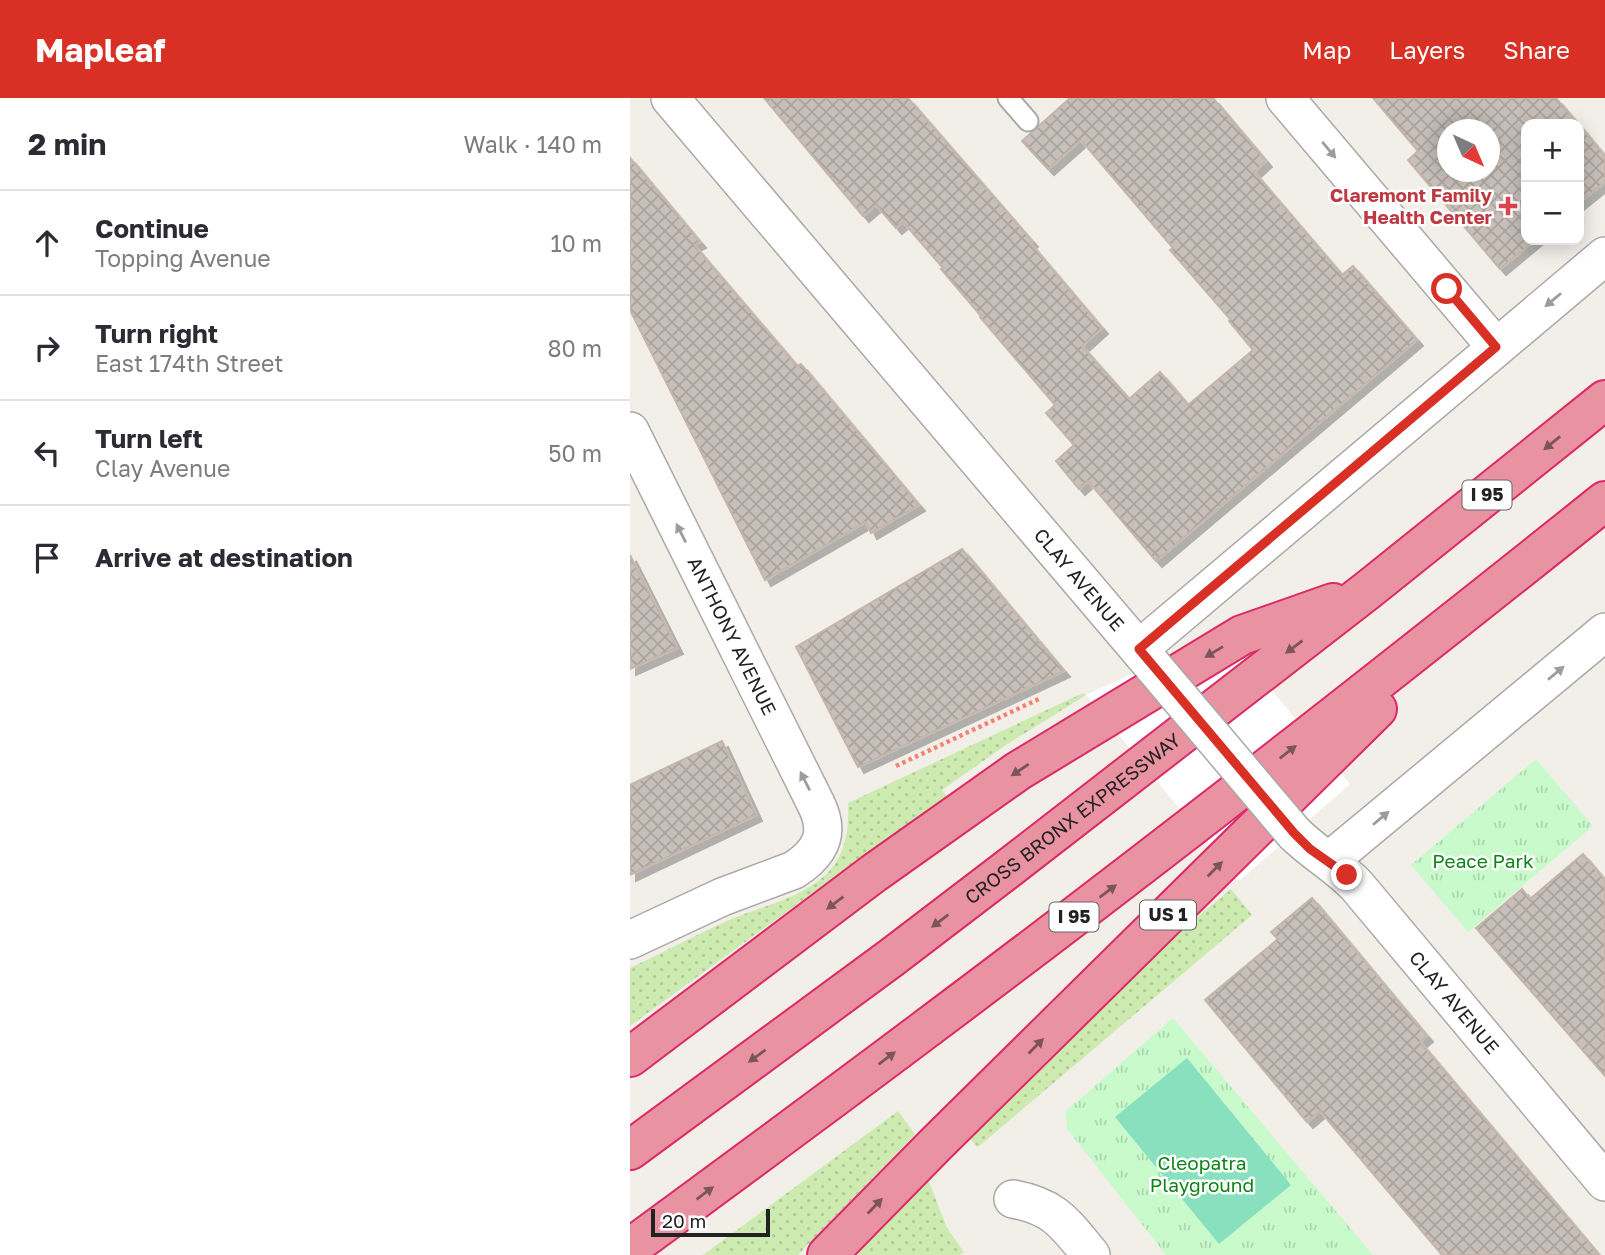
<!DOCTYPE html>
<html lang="en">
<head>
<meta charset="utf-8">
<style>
  body { margin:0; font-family:"Golos Text",sans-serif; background:#f7f7f7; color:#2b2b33 }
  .controls { position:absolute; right:21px; top:21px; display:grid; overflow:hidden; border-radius:14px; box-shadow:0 4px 18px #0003 }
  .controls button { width:63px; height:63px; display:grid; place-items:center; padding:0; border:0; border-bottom:2px solid #e1e1e2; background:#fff; color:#2b2b33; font:35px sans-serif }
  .compass { position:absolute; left:807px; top:21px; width:63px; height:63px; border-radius:50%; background:#fff; box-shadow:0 4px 18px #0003; rotate:136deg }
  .scale { position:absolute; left:21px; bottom:18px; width:119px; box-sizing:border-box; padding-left:7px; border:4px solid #222; border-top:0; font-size:19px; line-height:24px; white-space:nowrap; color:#222; -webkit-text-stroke:5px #fff; paint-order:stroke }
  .stop { position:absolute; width:21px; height:21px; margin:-16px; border:5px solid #d93025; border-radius:50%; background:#fff }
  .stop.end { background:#d93025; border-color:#fff; box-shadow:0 2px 7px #0008 }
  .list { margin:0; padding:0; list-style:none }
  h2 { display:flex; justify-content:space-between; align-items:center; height:91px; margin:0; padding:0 28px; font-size:30px }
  h2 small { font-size:23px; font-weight:400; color:#7c7c81 }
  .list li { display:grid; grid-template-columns:46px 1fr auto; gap:21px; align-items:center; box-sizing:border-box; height:105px; padding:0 28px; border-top:2px solid #e1e1e2 }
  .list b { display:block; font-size:26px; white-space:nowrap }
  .list p { margin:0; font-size:23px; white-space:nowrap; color:#7c7c81 }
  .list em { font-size:23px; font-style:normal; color:#7c7c81 }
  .icon { flex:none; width:38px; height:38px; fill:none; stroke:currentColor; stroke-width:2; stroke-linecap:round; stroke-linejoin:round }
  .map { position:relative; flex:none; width:975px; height:1157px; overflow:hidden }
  header { display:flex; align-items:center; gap:42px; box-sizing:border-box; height:98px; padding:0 35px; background:#d93025; color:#fff }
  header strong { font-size:33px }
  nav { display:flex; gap:38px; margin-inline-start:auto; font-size:24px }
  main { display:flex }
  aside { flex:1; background:#fff }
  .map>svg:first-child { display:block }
</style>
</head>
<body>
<header>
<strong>Mapleaf</strong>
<nav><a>Map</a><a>Layers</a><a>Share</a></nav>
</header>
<main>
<aside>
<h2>2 min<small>Walk · 140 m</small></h2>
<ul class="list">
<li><svg class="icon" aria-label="ahead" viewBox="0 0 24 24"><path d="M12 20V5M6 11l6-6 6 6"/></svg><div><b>Continue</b><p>Topping Avenue</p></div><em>10 m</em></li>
<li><svg class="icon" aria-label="right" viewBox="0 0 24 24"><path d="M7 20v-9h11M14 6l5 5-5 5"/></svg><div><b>Turn right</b><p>East 174th Street</p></div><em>80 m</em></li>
<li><svg class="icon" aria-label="left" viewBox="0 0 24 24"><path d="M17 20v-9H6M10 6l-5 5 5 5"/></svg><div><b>Turn left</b><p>Clay Avenue</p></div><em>50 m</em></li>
<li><svg class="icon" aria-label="arrive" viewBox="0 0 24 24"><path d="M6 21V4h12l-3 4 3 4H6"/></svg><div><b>Arrive at destination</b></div></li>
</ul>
</aside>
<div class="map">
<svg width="975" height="1157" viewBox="0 0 975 1157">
  <defs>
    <pattern id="grass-dots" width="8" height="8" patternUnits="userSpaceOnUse" patternTransform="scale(1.75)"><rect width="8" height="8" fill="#cdebb0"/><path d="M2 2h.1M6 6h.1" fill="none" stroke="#b0c997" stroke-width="1.8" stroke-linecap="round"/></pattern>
    <pattern id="park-tufts" width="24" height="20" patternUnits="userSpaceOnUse" patternTransform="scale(1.75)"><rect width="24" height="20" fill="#c8facc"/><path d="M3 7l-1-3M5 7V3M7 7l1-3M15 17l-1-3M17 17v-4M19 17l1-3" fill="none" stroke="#acd6af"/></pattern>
    <pattern id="building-cross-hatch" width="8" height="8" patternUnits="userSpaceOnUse" patternTransform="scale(1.75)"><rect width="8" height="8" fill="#c7bfb8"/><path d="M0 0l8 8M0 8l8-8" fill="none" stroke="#aba49e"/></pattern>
    <filter id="shadow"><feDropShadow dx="6" dy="6" stdDeviation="0" flood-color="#0004"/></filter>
  </defs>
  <rect width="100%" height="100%" fill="#f2efe9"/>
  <g fill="url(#grass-dots)">
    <path d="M453 595 456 597 376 647 312 692 317 699 255 742 0 928V870C32 855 64 838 97 823 130 808 177 800 201 771 217 752 219 728 218 705Z"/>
    <path d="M601 791 622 817 348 1049 339 1040 552 832Z"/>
    <path d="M268 1013 285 1036 168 1157H73Z"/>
    <path d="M298 1081 317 1130 334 1154 330 1157H225Z"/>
  </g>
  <g fill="url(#park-tufts)">
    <path d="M906 661 963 728 838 834 781 767Z"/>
    <path d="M543 920 743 1157H536L437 1031 436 1013Z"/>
  </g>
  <path fill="#88e0be" d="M557 960 661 1087 589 1146 485 1019Z"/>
  <path fill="#fff" d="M593 534 720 686 609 783 456 597Z"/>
  <g fill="url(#building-cross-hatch)" stroke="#c4b6ab" stroke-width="2" fill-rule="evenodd" filter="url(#shadow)">
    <path d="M134 0H278L402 143 400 145 472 230 452 248 499 301 530 274 558 307 623 252 599 223 600 221 540 152 543 150 451 42 418 71 392 43 440 0H583L636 63 624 74 712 177 723 168 787 242 526 463 458 383 449 391 426 363 444 347 416 315 425 307 350 219 351 218 311 171 313 170 273 124 266 130 246 107 233 118Z"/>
    <path d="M743 0H926L948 26H896V142H905L870 171 778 62 788 53ZM817 32H859V74H817Z"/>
    <path d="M949 27 975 58V84L949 105Z"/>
    <path d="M0 60 70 144 64 147 167 268 171 266 289 407 241 435 236 424 135 482 0 212Z"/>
    <path d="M332 451 434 573 228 669 166 549Z"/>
    <path d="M0 457 47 550 0 571Z"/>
    <path d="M92 643 126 717 0 777V687Z"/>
    <path d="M953 756 975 782V978L846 830 892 791 900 801Z"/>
    <path d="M682 800 797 938 790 944 969 1157H812L690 1013 677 1024 575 902 648 841 641 834Z"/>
  </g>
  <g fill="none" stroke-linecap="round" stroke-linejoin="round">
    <defs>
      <path id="lane" d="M378 0 398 23"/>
      <g id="street">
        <path id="s1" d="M40 0 522 567"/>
        <path d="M655 0 866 249"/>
        <path id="s2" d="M0 333 186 706C201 736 190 755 164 772L92 799 0 842"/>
        <path d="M509 551 975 158"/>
        <path id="s3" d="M664 735C684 755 708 768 727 788L975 1084"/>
        <path d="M699 763 975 534"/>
        <path d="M383 1101C426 1109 435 1126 461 1157"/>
      </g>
      <g id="highway">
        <path d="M0 959 244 775 388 673 612 537 703 505"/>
        <path id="s4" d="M0 1052 261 860 375 773 738 492 975 302"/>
        <path d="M0 1150C98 1078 196 1006 293 933 523 761 750 583 975 403"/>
        <path d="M197 1157 306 1046 747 611"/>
      </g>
    </defs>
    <use href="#lane" stroke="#a9a9a9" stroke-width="23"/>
    <use href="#street" stroke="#a9a9a9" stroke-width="40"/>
    <use href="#highway" stroke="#dc2a67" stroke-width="42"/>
    <path stroke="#fa8072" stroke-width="4.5" stroke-dasharray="3.5 3.5" stroke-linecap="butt" d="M266 668 411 600"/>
    <use href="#lane" stroke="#fff" stroke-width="19"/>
    <use href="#street" stroke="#fff" stroke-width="37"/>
    <use href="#highway" stroke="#e892a2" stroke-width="38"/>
    <defs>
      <path id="street-bridge" d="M522 567 664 735"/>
    </defs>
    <use href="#street-bridge" stroke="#a9a9a9" stroke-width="40" stroke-linecap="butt"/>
    <use href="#street-bridge" stroke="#fff" stroke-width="37"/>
  </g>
  <defs><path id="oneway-solid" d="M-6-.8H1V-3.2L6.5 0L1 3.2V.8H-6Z" transform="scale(1.75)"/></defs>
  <g fill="#9c9c9c">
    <use href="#oneway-solid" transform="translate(699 52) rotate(50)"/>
    <use href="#oneway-solid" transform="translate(923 202) rotate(140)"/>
    <use href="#oneway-solid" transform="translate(51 435) rotate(-117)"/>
    <use href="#oneway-solid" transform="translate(926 575) rotate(-40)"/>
    <use href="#oneway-solid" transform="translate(175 683) rotate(-117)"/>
    <use href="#oneway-solid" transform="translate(751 720) rotate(-40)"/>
  </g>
  <g fill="#7b545c">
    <use href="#oneway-solid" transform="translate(922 345) rotate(141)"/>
    <use href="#oneway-solid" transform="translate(664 549) rotate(143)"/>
    <use href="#oneway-solid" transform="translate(584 554) rotate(149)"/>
    <use href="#oneway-solid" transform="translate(658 654) rotate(-38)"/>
    <use href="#oneway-solid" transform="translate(390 672) rotate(146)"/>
    <use href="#oneway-solid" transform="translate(585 771) rotate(-45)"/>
    <use href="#oneway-solid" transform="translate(478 793) rotate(-37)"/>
    <use href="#oneway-solid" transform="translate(205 805) rotate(143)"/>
    <use href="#oneway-solid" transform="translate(310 823) rotate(143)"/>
    <use href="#oneway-solid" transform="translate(406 948) rotate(-45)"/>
    <use href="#oneway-solid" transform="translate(127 958) rotate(144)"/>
    <use href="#oneway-solid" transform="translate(257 960) rotate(-37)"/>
    <use href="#oneway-solid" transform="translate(75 1095) rotate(-37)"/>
    <use href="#oneway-solid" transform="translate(245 1108) rotate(-46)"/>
  </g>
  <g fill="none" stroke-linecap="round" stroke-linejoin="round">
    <path stroke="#d93025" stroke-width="9" d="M717 777 680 751 664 735 509 551 866 249 817 191"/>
  </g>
  <path fill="#e0444e" stroke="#fff" stroke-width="2.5" d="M874.5 97.5h7v7h7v7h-7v7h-7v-7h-7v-7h7z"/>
  <g text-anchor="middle" stroke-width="5" stroke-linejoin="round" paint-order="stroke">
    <g fill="#fff" stroke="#646464" stroke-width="2">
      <rect x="832.5" y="382.5" width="49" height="29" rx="5"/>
      <rect x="510" y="802.5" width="56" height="29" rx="5"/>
      <rect x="419.5" y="804.5" width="49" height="29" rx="5"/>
    </g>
    <g font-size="18" font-weight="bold" fill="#222">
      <text x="857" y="403">I 95</text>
      <text x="538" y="823">US 1</text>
      <text x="444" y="825">I 95</text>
    </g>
    <g font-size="19" font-weight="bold" fill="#be3a42" stroke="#fff" text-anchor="end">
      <text x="862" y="104">Claremont Family<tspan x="862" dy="22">Health Center</tspan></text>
    </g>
    <g font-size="19" fill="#222" stroke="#fff">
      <text dy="7" stroke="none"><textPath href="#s1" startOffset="632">CLAY AVENUE</textPath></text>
      <text dy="7" stroke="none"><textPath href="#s2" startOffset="229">ANTHONY AVENUE</textPath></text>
      <text dy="7" stroke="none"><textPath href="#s4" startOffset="553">CROSS BRONX EXPRESSWAY</textPath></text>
      <text dy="7" stroke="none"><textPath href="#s3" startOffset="234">CLAY AVENUE</textPath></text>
    </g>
    <g font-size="19" fill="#0c8416" stroke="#fff">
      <text x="853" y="770">Peace Park</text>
      <text x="572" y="1072">Cleopatra<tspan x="572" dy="22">Playground</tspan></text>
    </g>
  </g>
</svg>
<div class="controls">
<button>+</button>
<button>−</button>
</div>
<svg class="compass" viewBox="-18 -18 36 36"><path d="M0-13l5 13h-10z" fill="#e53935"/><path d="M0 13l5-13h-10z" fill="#7c7c81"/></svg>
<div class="scale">20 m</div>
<div class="stop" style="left:817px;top:191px"></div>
<div class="stop end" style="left:717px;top:777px"></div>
</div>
</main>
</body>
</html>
